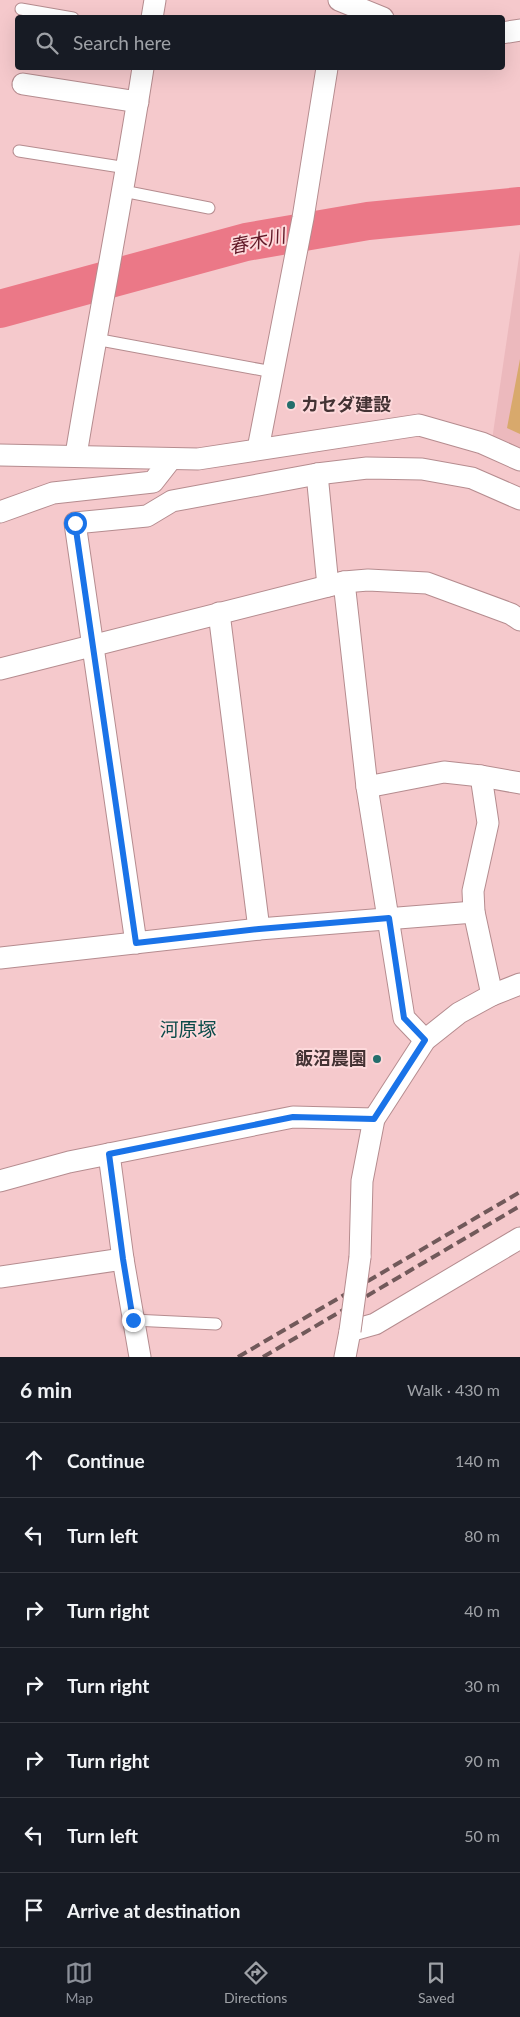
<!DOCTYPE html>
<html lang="en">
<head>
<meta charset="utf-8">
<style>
  body { margin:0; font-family:Lato,"Noto Sans JP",sans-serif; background:#20242c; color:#f1f3f6 }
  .stop { position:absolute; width:15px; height:15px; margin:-11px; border:4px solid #1a73e8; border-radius:50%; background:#fff }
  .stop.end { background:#1a73e8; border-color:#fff; box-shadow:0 1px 5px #0008 }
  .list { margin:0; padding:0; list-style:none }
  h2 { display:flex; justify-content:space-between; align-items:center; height:65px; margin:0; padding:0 20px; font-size:21px }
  h2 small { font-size:16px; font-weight:400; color:#9ea1a6 }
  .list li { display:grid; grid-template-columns:32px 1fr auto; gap:15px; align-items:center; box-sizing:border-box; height:75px; padding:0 20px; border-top:1px solid #363941 }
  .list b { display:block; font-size:19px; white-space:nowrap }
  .list em { font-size:16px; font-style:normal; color:#9ea1a6 }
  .icon { flex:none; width:28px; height:28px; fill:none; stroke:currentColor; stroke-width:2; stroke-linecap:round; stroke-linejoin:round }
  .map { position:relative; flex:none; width:520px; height:1357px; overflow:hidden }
  .search { position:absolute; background:#171b24; box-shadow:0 5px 20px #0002; left:15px; right:15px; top:15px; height:55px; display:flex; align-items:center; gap:12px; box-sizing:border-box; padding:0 18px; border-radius:5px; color:#9ea1a6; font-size:19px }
  .sheet { height:590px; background:#171b24 }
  nav { display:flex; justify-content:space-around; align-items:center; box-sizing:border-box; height:70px; border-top:1px solid #363941; background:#171b24; font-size:14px; color:#9ea1a6 }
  nav a { display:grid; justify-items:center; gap:2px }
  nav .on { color:#8c9099 }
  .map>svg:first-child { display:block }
</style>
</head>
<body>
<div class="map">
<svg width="520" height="1357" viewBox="0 0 520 1357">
  <rect width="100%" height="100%" fill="#f5c9cc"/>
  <path fill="#ecb9bd" d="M520 250V450L492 440Z"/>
  <path fill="#d8a96c" d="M520 359V434L507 428Z"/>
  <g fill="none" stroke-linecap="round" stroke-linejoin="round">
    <path stroke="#eb7887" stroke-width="38" d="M0 309 246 242 368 221 520 206"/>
    <defs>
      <g id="service">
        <path d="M21 9 73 18"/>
        <path d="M19 151 127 168"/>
        <path d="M123 191 209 208"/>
        <path d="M95 339 273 372"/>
        <path d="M133 1320 216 1324"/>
      </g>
      <g id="minor">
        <path d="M339 0 383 18"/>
        <path d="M152 18 155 0"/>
        <path d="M502 33 520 30"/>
        <path d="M23 84 138 102"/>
        <path d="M258 449 303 218 327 68"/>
        <path d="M0 455 198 459 419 425 482 443 520 460"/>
        <path d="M76 455C97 326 123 197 143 68"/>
        <path d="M317 474 328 586"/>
        <path d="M0 512 53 493 153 482 171 459"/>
        <path d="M344 582 367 787 444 772 481 776 520 783"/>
        <path d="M219 613 259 929"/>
        <path d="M0 669 344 582 368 580 427 583 511 614 520 620"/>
        <path d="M481 776 488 823 473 891 474 912 492 995"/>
        <path d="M367 787 404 1018 425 1040"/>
        <path d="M136 943 75 523 147 516 172 501 317 474 367 468 422 469 472 478 520 499"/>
        <path d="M0 958 259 929 474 912"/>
        <path d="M109 1154 123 1259 140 1357"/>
        <path d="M0 1181 69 1162 293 1117 374 1119"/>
        <path d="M360 1257 362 1181 374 1119 425 1040 459 1013 492 995 520 984"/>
        <path d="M0 1277 123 1259"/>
        <path d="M345 1357 350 1331 375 1324 520 1238"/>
      </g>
    </defs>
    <use href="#service" stroke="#b58c8f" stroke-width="13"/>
    <use href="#minor" stroke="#b58c8f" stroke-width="23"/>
    <use href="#service" stroke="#fff" stroke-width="11"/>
    <use href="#minor" stroke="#fff" stroke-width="21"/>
    <g stroke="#71595a" stroke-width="4" stroke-dasharray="10 5" stroke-linecap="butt">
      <path d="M238 1357 520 1192"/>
      <path d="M263 1357 520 1206"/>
    </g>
    <defs>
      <path id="minor-bridge" d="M350 1331 360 1257"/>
    </defs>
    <use href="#minor-bridge" stroke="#b58c8f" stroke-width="23" stroke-linecap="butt"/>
    <use href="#minor-bridge" stroke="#fff" stroke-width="21"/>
  </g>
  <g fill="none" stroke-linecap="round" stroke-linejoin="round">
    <path stroke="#1a73e8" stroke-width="6" d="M75 523 136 943 259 929 389 918 404 1018 425 1040 374 1119 293 1117 109 1154 123 1259 133 1320"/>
  </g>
  <g fill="#236e6c" stroke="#fdd9db" stroke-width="2">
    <circle cx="291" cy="405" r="5"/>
    <circle cx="377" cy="1059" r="5"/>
  </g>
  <g text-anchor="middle" stroke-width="4" stroke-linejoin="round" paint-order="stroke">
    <g font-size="18" font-weight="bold" fill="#433233" stroke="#fdd9db" text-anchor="start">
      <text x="301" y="411">カセダ建設</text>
      <text x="367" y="1065" text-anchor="end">飯沼農園</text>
    </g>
    <g font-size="19" font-style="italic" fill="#611927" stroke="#fdd9db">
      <text transform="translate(257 241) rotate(-12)" y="7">春木川</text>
    </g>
    <g font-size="19" fill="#0c4b4a" stroke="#fdd9db">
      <text x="188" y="1036">河原塚</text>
    </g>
  </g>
</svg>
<div class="stop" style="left:75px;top:523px"></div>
<div class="stop end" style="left:133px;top:1320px"></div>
<div class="search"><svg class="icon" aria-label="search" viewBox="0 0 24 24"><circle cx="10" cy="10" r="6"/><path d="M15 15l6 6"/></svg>Search here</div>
</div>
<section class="sheet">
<h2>6 min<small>Walk · 430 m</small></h2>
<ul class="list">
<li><svg class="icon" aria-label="ahead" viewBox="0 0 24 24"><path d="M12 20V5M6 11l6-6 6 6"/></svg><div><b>Continue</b></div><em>140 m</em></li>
<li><svg class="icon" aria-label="left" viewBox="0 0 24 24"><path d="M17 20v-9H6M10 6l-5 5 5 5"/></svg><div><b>Turn left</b></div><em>80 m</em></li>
<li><svg class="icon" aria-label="right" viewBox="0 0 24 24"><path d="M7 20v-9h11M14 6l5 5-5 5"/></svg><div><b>Turn right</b></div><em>40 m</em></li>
<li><svg class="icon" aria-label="right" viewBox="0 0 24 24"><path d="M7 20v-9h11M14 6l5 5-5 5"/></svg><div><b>Turn right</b></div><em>30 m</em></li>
<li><svg class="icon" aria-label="right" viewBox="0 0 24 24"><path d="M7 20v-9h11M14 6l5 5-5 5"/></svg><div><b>Turn right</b></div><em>90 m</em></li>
<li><svg class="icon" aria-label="left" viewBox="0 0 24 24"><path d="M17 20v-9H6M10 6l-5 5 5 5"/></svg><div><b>Turn left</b></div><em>50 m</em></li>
<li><svg class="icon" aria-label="arrive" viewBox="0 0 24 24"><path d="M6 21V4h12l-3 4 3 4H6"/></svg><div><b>Arrive at destination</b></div></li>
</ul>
</section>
<nav>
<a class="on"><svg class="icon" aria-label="map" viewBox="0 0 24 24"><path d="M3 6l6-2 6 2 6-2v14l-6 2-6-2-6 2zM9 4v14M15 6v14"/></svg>Map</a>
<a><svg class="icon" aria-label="directions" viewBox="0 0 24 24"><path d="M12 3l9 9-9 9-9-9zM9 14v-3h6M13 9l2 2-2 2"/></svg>Directions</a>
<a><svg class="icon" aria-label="saved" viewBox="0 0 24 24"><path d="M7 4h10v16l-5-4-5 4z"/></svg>Saved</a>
</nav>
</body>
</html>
